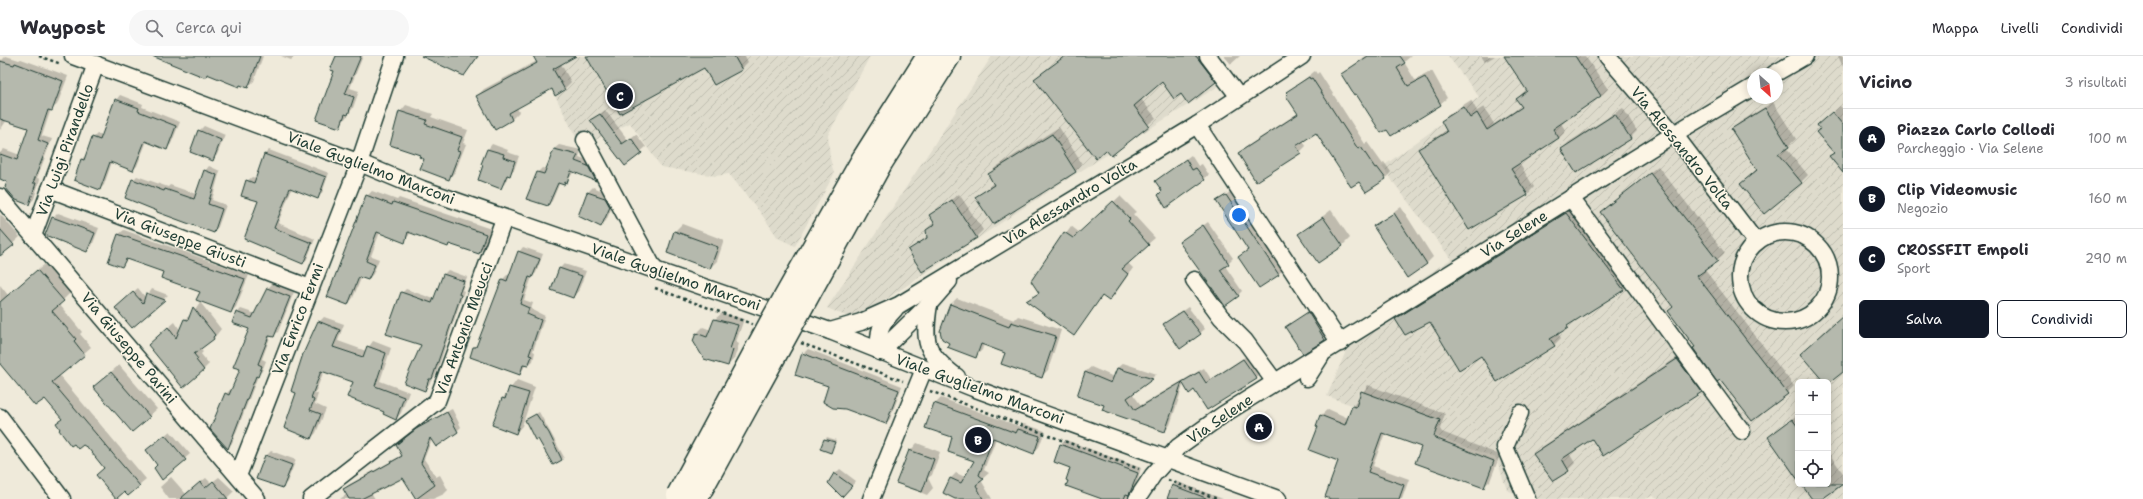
<!DOCTYPE html>
<html lang="it">
<head>
<meta charset="utf-8">
<style>
  body { margin:0; font-family:"Shantell Sans",sans-serif; background:#f7f7f7; color:#2b2b33 }
  .controls { position:absolute; right:12px; bottom:12px; display:grid; overflow:hidden; border-radius:6px; box-shadow:0 2px 10px #0003 }
  .controls button { width:36px; height:36px; display:grid; place-items:center; padding:0; border:0; border-bottom:1px solid #e1e1e2; background:#fff; color:#2b2b33; font:20px sans-serif }
  .compass { position:absolute; left:1747px; top:12px; width:36px; height:36px; border-radius:50%; background:#fff; box-shadow:0 2px 10px #0003; rotate:153deg }
  .you { position:absolute; left:1239px; top:159px; width:14px; height:14px; margin:-10px; border:3px solid #fff; border-radius:50%; background:#1a73e8; box-shadow:0 0 0 6px #1a73e833 }
  .badge { display:grid; place-items:center; width:26px; height:26px; border-radius:50%; background:#111827; color:#fff; font-size:13px; font-weight:700 }
  .pin { position:absolute; translate:-50% -50%; border:2px solid #fff; box-shadow:0 1px 4px #0006 }
  .list { margin:0; padding:0; list-style:none }
  h2 { display:flex; justify-content:space-between; align-items:center; height:52px; margin:0; padding:0 16px; font-size:17px }
  h2 small { font-size:13px; font-weight:400; color:#7c7c81 }
  .list li { display:grid; grid-template-columns:26px 1fr auto; gap:12px; align-items:center; box-sizing:border-box; height:60px; padding:0 16px; border-top:1px solid #e1e1e2 }
  .list b { display:block; font-size:15px; white-space:nowrap }
  .list p { margin:0; font-size:13px; white-space:nowrap; color:#7c7c81 }
  .list em { font-size:13px; font-style:normal; color:#7c7c81 }
  .actions { display:flex; gap:8px; padding:12px 16px }
  .actions a { flex:1; padding:9px 0; border:1px solid #111827; border-radius:6px; text-align:center; font-size:14px; color:#111827 }
  .actions .main { background:#111827; color:#fff }
  .icon { flex:none; width:22px; height:22px; fill:none; stroke:currentColor; stroke-width:2; stroke-linecap:round; stroke-linejoin:round }
  .map { position:relative; flex:none; width:1843px; height:443px; overflow:hidden }
  header { display:flex; align-items:center; gap:24px; box-sizing:border-box; height:56px; padding:0 20px; background:#fff; border-bottom:1px solid #e1e1e2 }
  header strong { font-size:19px }
  nav { display:flex; gap:22px; margin-inline-start:auto; font-size:14px }
  .search { width:280px; height:36px; background:#f7f7f7; display:flex; align-items:center; gap:10px; box-sizing:border-box; padding:0 14px; border-radius:22px; color:#7c7c81; font-size:15px }
  main { display:flex }
  aside { flex:1; background:#fff }
  .map>svg:first-child { display:block }
</style>
</head>
<body>
<header>
<strong>Waypost</strong>
<div class="search"><svg class="icon" aria-label="search" viewBox="0 0 24 24"><circle cx="10" cy="10" r="6"/><path d="M15 15l6 6"/></svg>Cerca qui</div>
<nav><a>Mappa</a><a>Livelli</a><a>Condividi</a></nav>
</header>
<main>
<div class="map">
<svg width="1843" height="443" viewBox="0 0 1843 443">
  <defs>
    <pattern id="industrial-furrows" width="10" height="10" patternUnits="userSpaceOnUse"><rect width="10" height="10" fill="#dedbcc"/><path d="M-1 1l2-2M0 10L10 0M9 11l2-2" fill="none" stroke="#bebdb0"/></pattern>
  </defs>
  <rect width="100%" height="100%" fill="#efeada"/>
  <filter id="ink" filterUnits="userSpaceOnUse"><feTurbulence type="fractalNoise" baseFrequency=".025" numOctaves="2"/><feDisplacementMap in="SourceGraphic" scale="8" xChannelSelector="R" yChannelSelector="G"/><feConvolveMatrix kernelMatrix="1 2 1 2 8 2 1 2 1" color-interpolation-filters="sRGB"/></filter>
  <g filter="url(#ink)">
    <g fill="url(#industrial-furrows)" fill-rule="evenodd">
      <path d="M535 0H870L828 79 830 102 834 118 795 190 778 182 760 156 729 118 715 120 661 111 630 67 581 91Z"/>
      <path d="M992 0H1208L1227 25 1061 127 855 264 827 252Z"/>
      <path d="M1448 0H1843V443H1660L1653 440 1645 443H1527L1507 434 1496 402 1327 340 1359 264 1451 203 1382 111 1479 41ZM1753 18H1777V42H1753ZM1798 326H1828V428H1798Z"/>
    </g>
    <g fill="#0003">
      <path d="M6 0 19 4 21 3 68 20 57 49 51 53 42 80 52 83 37 122 40 123 34 143 29 148 8 125 0 122V97L4 93 20 99 29 72 7 64 0 74V3L2 4Z"/>
      <path d="M184 0H263L254 25 248 31 208 18 206 20Z"/>
      <path d="M281 0H295L291 4Z"/>
      <path d="M337 0H363L350 32 359 35 353 52 339 71Z"/>
      <path d="M423 0H479L464 19Z"/>
      <path d="M536 0H574L561 8 571 26 564 33 552 32 517 52 519 56 512 63 495 72 477 40 484 33 537 5Z"/>
      <path d="M587 0H745L748 6 741 13Z"/>
      <path d="M1064 0H1208L1222 18 1215 26 1181 37 1162 25 1141 43 1156 62 1111 99 1036 23Z"/>
      <path d="M1224 0H1240L1231 8Z"/>
      <path d="M1366 0H1411L1404 6 1415 24 1432 15 1447 42 1440 48 1387 72 1342 18Z"/>
      <path d="M1481 0H1495L1485 6Z"/>
      <path d="M1505 0H1585L1608 33 1601 40 1560 66 1566 75 1559 82 1519 107 1534 131 1527 139 1420 94 1427 87 1447 74 1442 65 1449 58 1471 44 1477 55 1484 51 1494 68 1522 50 1517 43 1528 34Z"/>
      <path d="M1838 0H1843V11Z"/>
      <path d="M1315 15 1317 18 1319 16 1365 88 1367 86 1382 107 1384 106 1391 116 1385 123 1359 124 1316 76 1303 84 1306 90 1300 96 1240 97 1246 91 1298 57 1288 36Z"/>
      <path d="M120 39 143 48 142 51 180 66 171 88 167 92 147 85 137 110 133 114 112 106 104 129 100 133 75 124 82 103 86 99 93 82 97 78 103 80 116 44Z"/>
      <path d="M1773 46 1796 83 1786 92 1808 119 1801 126 1741 128 1757 113 1733 73 1740 66Z"/>
      <path d="M406 49 433 58 431 61 468 74 463 87 466 88 455 116 448 123 421 98 400 56Z"/>
      <path d="M1840 50 1843 53V115L1835 96 1818 69Z"/>
      <path d="M1623 52 1637 75 1630 82 1562 93 1569 86Z"/>
      <path d="M605 54 628 84 636 78 646 91 625 109 592 64Z"/>
      <path d="M204 70 225 79 217 99 212 104 199 75Z"/>
      <path d="M1059 71 1082 108 1075 116 977 141 994 127 989 119 996 111Z"/>
      <path d="M492 88 508 94 507 96 519 100 514 114 509 118 505 127 501 132 482 107 488 93Z"/>
      <path d="M559 89 581 94 579 101 593 106 600 120 596 124 574 115 567 126 564 128 560 126 552 145 548 149 538 116 542 112 547 113 554 93Z"/>
      <path d="M269 94 329 117 322 137 318 142 292 132 278 167 315 183 307 203 303 207 245 183 260 144 247 125 252 121 257 122 265 98Z"/>
      <path d="M1191 99 1198 110 1202 108 1209 119 1167 150 1163 135 1156 125Z"/>
      <path d="M209 110 220 115 212 144 226 149 218 171 214 175 133 124 137 120 168 131 170 129 196 138 205 115Z"/>
      <path d="M1658 110 1725 197 1705 214 1794 330 1787 337 1720 322 1696 291 1674 251 1601 156Z"/>
      <path d="M593 131 610 138 614 146 606 165 601 169 579 160 588 136Z"/>
      <path d="M372 135 397 144 399 142 491 173 484 192 479 197 450 187 448 190 411 176 405 185 380 176 371 200 379 203 373 218 368 223 362 220 353 242 348 248 367 140Z"/>
      <path d="M1231 135 1284 214 1259 230 1240 201 1248 193 1217 146Z"/>
      <path d="M959 138 983 174 976 181 910 194 928 180 927 175 935 167 930 159Z"/>
      <path d="M1120 140 1136 156 1133 158 1155 182 1127 206 1133 212 1115 238 1109 244 1103 239 1074 278 1028 245 1039 236 1032 225 1071 170 1080 177Z"/>
      <path d="M1401 151 1433 201 1426 208 1375 171Z"/>
      <path d="M1573 151 1631 226 1624 233 1573 265 1558 277 1561 282 1554 289 1481 298 1430 265 1396 263 1403 256Z"/>
      <path d="M1331 154 1350 182 1343 189 1318 205 1300 178Z"/>
      <path d="M58 157 99 172 92 190 87 195 53 162Z"/>
      <path d="M0 158 20 181 0 199Z"/>
      <path d="M1208 166 1233 202 1225 210 1242 235 1238 239 1181 186Z"/>
      <path d="M682 168 724 184 717 205 710 212 668 196 675 175Z"/>
      <path d="M124 174 249 219 236 251 231 256 201 235 165 216 128 202 122 210 110 205 119 178Z"/>
      <path d="M523 191 543 198 536 217 532 221 524 244 533 247 531 253 545 260 533 295 535 296 533 305 528 309 526 308 520 318 474 291 479 287 503 223 507 219 510 220 519 196Z"/>
      <path d="M45 208 70 237 59 248 82 276 80 278 91 291 59 319 146 423 139 429 125 435 97 419 105 411 45 341 0 300V229L8 239Z"/>
      <path d="M564 208 586 215 578 236 573 241 560 212Z"/>
      <path d="M448 214 467 221 462 234 464 235 436 318 425 334 423 288 402 237 406 233 434 243 444 218Z"/>
      <path d="M272 228 294 236 278 276 273 280 271 279 262 303 266 305 262 315 258 320 232 387 228 391 226 338 230 334H232L241 313 251 273 237 257 241 253 256 258 267 233Z"/>
      <path d="M138 232 146 242 152 233 168 239 132 271 120 248Z"/>
      <path d="M957 242 1014 264 1018 260 1061 274 1048 314 1042 320 1006 296 984 288 982 294 976 300 950 287V249Z"/>
      <path d="M200 246 221 273 214 282 200 293 203 296 201 298 209 308 203 314 155 283 175 266 180 274 185 263 192 258Z"/>
      <path d="M1188 251 1205 273 1200 277 1164 268Z"/>
      <path d="M1313 252 1330 278 1303 296 1287 271Z"/>
      <path d="M722 257 744 263 736 286 739 288 734 303 728 309 696 278 703 271 711 274 715 263Z"/>
      <path d="M324 261 344 268 338 285 366 295 373 285 391 292 380 325 409 336 401 357 396 363 385 355 354 326 324 315 315 337 318 338 315 348 326 353 316 377 311 382 285 371 319 266Z"/>
      <path d="M808 293 902 330 890 363 886 367 830 330 803 298Z"/>
      <path d="M1685 296 1708 328 1701 336 1593 382 1569 397 1575 407 1568 414 1534 398 1542 391Z"/>
      <path d="M1248 299 1261 317 1256 322 1194 333 1184 327 1170 369 1165 375 1105 349 1085 316 1091 311 1114 321 1117 312 1123 307 1157 318 1132 337 1141 349 1204 312 1211 323Z"/>
      <path d="M119 309 157 353 132 375 102 324Z"/>
      <path d="M517 324 535 331 522 370 516 377 494 369 503 342Z"/>
      <path d="M1368 329 1445 358 1440 373 1442 376 1500 399 1490 425 1483 431 1422 390 1385 377 1373 410 1409 423 1402 443H1334L1339 404 1310 394 1321 359 1328 353 1348 362 1353 350Z"/>
      <path d="M941 342 1021 371 1024 368 1045 375 1039 391 1033 397 996 382 984 414 989 417 981 424 992 443H957L951 422 956 417 965 421 976 405 954 381 935 348Z"/>
      <path d="M452 353 461 371 457 375 432 383 424 403 436 421 440 419 448 434 444 438 433 443H418L403 421 375 435 372 438 375 443H340L347 438 344 433 348 429 402 399 401 385 421 369Z"/>
      <path d="M539 356 564 401 562 403 528 363Z"/>
      <path d="M1798 358V422L1769 381Z"/>
      <path d="M170 375 190 398 162 422 152 390Z"/>
      <path d="M827 381 836 384 831 396 821 392Z"/>
      <path d="M1066 384 1141 412 1136 429 1126 443H1107L1071 412 1055 406 1061 388Z"/>
      <path d="M917 387 940 396 932 419 928 422 933 432 927 439 897 427 910 395Z"/>
      <path d="M271 395 296 404 287 426 282 431 266 400Z"/>
      <path d="M1828 396 1843 417V425L1820 443H1813L1802 428H1828Z"/>
      <path d="M840 413 856 425 847 435 835 418Z"/>
      <path d="M171 421 186 438 206 422 211 427 219 421 234 435 226 443H169L160 431Z"/>
      <path d="M1178 426 1223 443H1168L1173 430Z"/>
    </g>
    <g fill="#b5b9ad" stroke="#1f3d34">
      <path d="M152 0H260L248 32 240 29 239 31 207 18 206 22Z"/>
      <path d="M336 0H361L345 38 354 41 348 59 345 58 340 72 316 64 334 15 330 14Z"/>
      <path d="M421 0H478L464 20Z"/>
      <path d="M533 0H576L553 13 565 34 555 40 552 33 509 57 512 64 495 74 476 40 537 7Z"/>
      <path d="M586 0H734L742 14 714 29 704 12 620 58Z"/>
      <path d="M1065 0H1196L1216 26 1188 48 1181 38 1174 43 1162 26 1134 50 1149 70 1111 100 1106 94 1096 103 1034 23Z"/>
      <path d="M1368 0H1400L1405 7 1397 12 1408 30 1425 21 1441 49 1391 80 1387 74 1381 77 1356 38 1354 39 1341 18Z"/>
      <path d="M1504 0H1575L1601 40 1553 73 1559 82 1511 113 1528 139 1469 174 1418 93 1447 76 1441 65 1463 51 1470 62 1477 57 1487 74 1522 51 1516 43 1527 35Z"/>
      <path d="M0 5 14 9 15 7 63 25 52 55 48 54 38 84 48 88 33 127H36L29 149 16 144 5 131 7 126 0 123V98L17 104 28 72 0 63Z"/>
      <path d="M1309 21 1310 23 1312 22 1358 93 1361 91 1375 112 1377 111 1386 123 1366 136 1359 126 1351 131 1316 77 1296 90 1301 97 1256 126 1238 97 1298 58 1286 40 1288 38 1286 36Z"/>
      <path d="M115 43 139 52 138 55 176 70 167 94 145 85 133 115 110 106 100 134 74 124 81 103 84 104 92 81 100 84Z"/>
      <path d="M1765 52 1789 91 1778 98 1802 127 1764 158 1740 128 1757 114 1731 73Z"/>
      <path d="M399 55 427 64 425 68 462 81 457 94 460 95 449 124 420 113 424 103 419 101 420 99 390 89Z"/>
      <path d="M1832 56 1843 69V117L1829 100 1834 97 1816 76 1820 73 1817 69Z"/>
      <path d="M600 58 622 88 631 82 642 97 625 110 590 64Z"/>
      <path d="M1615 58 1631 83 1576 117 1561 93Z"/>
      <path d="M198 74 221 84 213 105 190 96Z"/>
      <path d="M1052 78 1076 116 993 168 975 141 994 129 988 118Z"/>
      <path d="M487 93 504 98 503 101 515 105 510 120 507 119 501 133 478 124 483 109 481 108Z"/>
      <path d="M554 93 578 99 575 105 588 110 596 125 571 115 567 127 565 126 564 129 558 127 548 150 526 143 537 116 544 118Z"/>
      <path d="M264 98 326 121 318 143 290 132 274 172 312 187 303 208 244 183 258 145 241 140 246 124 254 127Z"/>
      <path d="M1186 103 1192 114 1196 112 1205 124 1166 152 1158 139 1162 135 1155 125Z"/>
      <path d="M204 114 217 119 208 148 222 153 214 177 157 156V155L125 142 132 123 164 135 165 133 194 143Z"/>
      <path d="M1650 117 1718 205 1697 220 1788 338 1752 365 1720 324 1717 326 1693 292 1695 291 1668 255 1673 251 1600 156Z"/>
      <path d="M587 136 605 142 610 151 601 171 578 160Z"/>
      <path d="M366 139 392 149 393 146 486 178 479 198 449 188 448 191 408 176 405 187 377 176 366 205 375 209 368 224 359 221 348 249 327 241Z"/>
      <path d="M1226 139 1279 219 1259 232 1238 201 1248 194 1216 145Z"/>
      <path d="M952 144 977 182 922 216 908 194 927 182 926 174 935 168 929 159Z"/>
      <path d="M1113 145 1130 163 1128 165 1149 189 1122 213 1128 218 1109 245 1102 240 1074 280 1026 245 1039 237 1031 225 1064 176 1073 182Z"/>
      <path d="M1394 157 1427 208 1407 222 1373 170Z"/>
      <path d="M1566 157 1624 234 1567 270 1568 272 1550 283 1555 290 1497 326 1481 300 1459 314 1430 266 1405 279 1395 263Z"/>
      <path d="M52 161 95 177 87 196 45 179Z"/>
      <path d="M1323 161 1343 190 1318 207 1298 178Z"/>
      <path d="M1203 169 1229 208 1220 214 1239 240 1225 250 1179 186Z"/>
      <path d="M0 173 14 189 0 200Z"/>
      <path d="M674 175 718 191 710 213 667 197Z"/>
      <path d="M118 178 245 223 231 257 196 244 200 236 161 222 163 216 126 203 122 211 108 206Z"/>
      <path d="M518 195 540 203 532 222 529 221 520 248 529 252 527 258 541 264 529 299 532 300 528 310 523 309 520 319 470 301 473 291H476L502 223 507 225Z"/>
      <path d="M559 212 582 220 573 242 551 234Z"/>
      <path d="M37 214 64 245 52 255 76 283 74 285 85 299 52 326 140 430 128 440 124 436 116 443 96 419 104 412 88 392 83 389 78 393 74 388 71 390 59 374 60 373 56 367 62 363 45 343 35 350 0 308V246Z"/>
      <path d="M443 218 464 225 459 238 461 239 432 323H429L425 335 404 327 421 289 386 278 401 236 432 247Z"/>
      <path d="M267 232 290 241 274 281 269 280 258 308 262 310 258 321 256 320 228 393 210 373 225 337 229 339 240 313 233 311 249 273 232 267 236 256 252 262Z"/>
      <path d="M133 236 143 247 146 237 165 244 132 272 115 252Z"/>
      <path d="M950 248 1009 271 1011 266 1056 280 1042 322 1001 308 1005 297 981 288 976 302 947 291 949 287 942 283 940 275Z"/>
      <path d="M193 251 215 279 213 281 214 283 194 298 198 303 196 304 204 314 183 332 148 289 168 271 176 282 184 263 188 264Z"/>
      <path d="M1183 255 1201 278 1180 293 1163 268Z"/>
      <path d="M1308 256 1325 284 1303 298 1285 271Z"/>
      <path d="M1843 260V316L1828 328V326H1824L1800 298Z"/>
      <path d="M714 263 738 269 730 293 733 294 728 310 704 303 693 285 696 277 707 281Z"/>
      <path d="M318 265 340 274 333 291 363 301 367 290 386 297 375 330 404 341 396 364 383 358 384 356 347 341 353 326 321 315 311 342 314 344 310 354 321 358 311 383 284 372 296 337 291 335 303 298Z"/>
      <path d="M802 297 899 334 886 368 845 353 833 352 823 346 828 330 795 319Z"/>
      <path d="M1243 303 1257 323 1207 354 1194 334 1189 338 1182 326 1199 316 1206 327Z"/>
      <path d="M1677 303 1702 336 1603 400 1592 383 1562 403 1569 415 1553 425 1533 398Z"/>
      <path d="M1117 312 1153 323 1127 342 1135 354 1182 326 1165 376 1102 354 1104 349 1077 340 1085 316 1111 327Z"/>
      <path d="M111 316 150 361 132 376 93 331Z"/>
      <path d="M509 331 529 337 516 378 492 369 502 342 505 343Z"/>
      <path d="M1361 335 1440 364 1434 380 1435 382 1494 405 1484 432 1415 407 1421 391 1382 377 1368 416 1404 429 1399 443H1331L1325 441 1338 405 1309 394 1318 371 1316 370 1320 359 1345 369 1352 350 1356 351Z"/>
      <path d="M934 347 1016 377 1018 373 1040 380 1034 398 993 382 979 419 984 423 976 429 983 443H955L943 437 950 422 961 427 974 405 948 396 952 381 925 372Z"/>
      <path d="M447 356 458 376 436 391 430 382 421 407 435 429 416 443 403 422 361 443H349L343 433 402 400 396 389 416 373Z"/>
      <path d="M536 358 549 377 562 404 553 409 538 383 535 384 525 364Z"/>
      <path d="M1792 363 1798 371V424L1768 381Z"/>
      <path d="M165 379 186 404 162 424 154 412 157 409 146 394Z"/>
      <path d="M824 383 835 386 831 397 820 393Z"/>
      <path d="M1060 388 1138 417 1129 439 1126 438 1124 443H1102L1066 430 1068 425 1066 424 1070 412 1054 406Z"/>
      <path d="M909 394 934 403 922 436 896 427Z"/>
      <path d="M265 399 292 409 283 432 256 423Z"/>
      <path d="M834 417 852 430 842 441 828 427Z"/>
      <path d="M213 425 228 443H180L200 426 205 432Z"/>
      <path d="M1801 428H1843L1822 443H1812Z"/>
      <path d="M1172 429 1206 442V443H1167Z"/>
    </g>
    <g fill="none" stroke-linecap="round" stroke-linejoin="round">
      <defs>
        <g id="minor">
          <path d="M73 0 360 107 422 133 830 275 973 332 1278 443"/>
          <path d="M1208 0 1239 41"/>
          <path d="M1607 0 1674 78 1756 186"/>
          <path d="M1774 18 1805 0"/>
          <path d="M1197 69 1340 287"/>
          <path d="M585 84 654 213"/>
          <path d="M50 133 310 232"/>
          <path d="M0 141 257 443"/>
          <path d="M1571 142 1742 375"/>
          <circle cx="1785" cy="221" r="45"/>
          <path d="M33 180 96 8"/>
          <path d="M1194 224 1221 261 1245 285 1275 326"/>
          <path d="M929 248C923 287 925 297 957 321"/>
          <path d="M830 275 861 266 899 249 1197 69 1302 0"/>
          <path d="M880 296 929 248 949 225"/>
          <path d="M880 296C877 275 880 269 895 253"/>
          <path d="M1307 322 1321 300"/>
          <path d="M1520 357 1505 391 1527 443"/>
          <path d="M0 361 62 443"/>
          <path d="M238 420 356 116 395 0"/>
          <path d="M311 443 437 345 504 163"/>
          <path d="M871 443 924 313"/>
          <path d="M1137 443 1153 419 1178 391 1224 358 1674 78 1753 31"/>
        </g>
        <g id="highway">
          <path d="M863 103 928 0"/>
          <path d="M881 107 949 0"/>
        </g>
      </defs>
      <use href="#minor" stroke="#1f3d34" stroke-width="19"/>
      <use href="#highway" stroke="#1f3d34" stroke-width="25"/>
      <g stroke="#1f3d34" stroke-width="2.5" stroke-dasharray="3 3" stroke-linecap="butt">
        <path d="M39 0 61 8"/>
        <path d="M655 232 752 268"/>
        <path d="M801 287 903 325"/>
        <path d="M930 335 1139 413"/>
        <path d="M1168 424 1218 443"/>
      </g>
      <use href="#minor" stroke="#fcf5e5" stroke-width="16"/>
      <use href="#highway" stroke="#fcf5e5" stroke-width="22"/>
      <defs>
        <g id="highway-bridge">
          <path d="M678 439 770 268 863 103"/>
          <path d="M696 443 881 107"/>
        </g>
      </defs>
      <use href="#highway-bridge" stroke="#1f3d34" stroke-width="25" stroke-linecap="butt"/>
      <use href="#highway-bridge" stroke="#fcf5e5" stroke-width="22"/>
    </g>
  </g>
  <g text-anchor="middle" stroke-width="3" stroke-linejoin="round" paint-order="stroke">
    <g font-size="15" fill="#1f3d34" stroke="#fcf5e5">
      <text transform="translate(1682 92) rotate(51)" y="5">Via Alessandro Volta</text>
      <text transform="translate(65 94) rotate(-70)" y="5">Via Luigi Pirandello</text>
      <text transform="translate(371 112) rotate(21)" y="5">Viale Guglielmo Marconi</text>
      <text transform="translate(1070 146) rotate(-31)" y="5">Via Alessandro Volta</text>
      <text transform="translate(1514 178) rotate(-32)" y="5">Via Selene</text>
      <text transform="translate(180 182) rotate(21)" y="5">Via Giuseppe Giusti</text>
      <text transform="translate(676 221) rotate(19)" y="5">Viale Guglielmo Marconi</text>
      <text transform="translate(298 263) rotate(-69)" y="5">Via Enrico Fermi</text>
      <text transform="translate(464 273) rotate(-70)" y="5">Via Antonio Meucci</text>
      <text transform="translate(129 292) rotate(50)" y="5">Via Giuseppe Parini</text>
      <text transform="translate(980 333) rotate(20)" y="5">Viale Guglielmo Marconi</text>
      <text transform="translate(1220 363) rotate(-34)" y="5">Via Selene</text>
    </g>
  </g>
</svg>
<div class="controls">
<button>+</button>
<button>−</button>
<button><svg class="icon" aria-label="locate" viewBox="0 0 24 24"><circle cx="12" cy="12" r="6"/><path d="M12 2v4M12 18v4M2 12h4M18 12h4"/></svg></button>
</div>
<svg class="compass" viewBox="-18 -18 36 36"><path d="M0-13l5 13h-10z" fill="#e53935"/><path d="M0 13l5-13h-10z" fill="#7c7c81"/></svg>
<div class="you"></div>
<div class="pin badge" style="left:1259px;top:371px">A</div>
<div class="pin badge" style="left:978px;top:384px">B</div>
<div class="pin badge" style="left:620px;top:40px">C</div>
</div>
<aside>
<h2>Vicino<small>3 risultati</small></h2>
<ul class="list">
<li><span class="badge">A</span><div><b>Piazza Carlo Collodi</b><p>Parcheggio · Via Selene</p></div><em>100 m</em></li>
<li><span class="badge">B</span><div><b>Clip Videomusic</b><p>Negozio</p></div><em>160 m</em></li>
<li><span class="badge">C</span><div><b>CROSSFIT Empoli</b><p>Sport</p></div><em>290 m</em></li>
</ul>
<div class="actions"><a class="main">Salva</a><a>Condividi</a></div>
</aside>
</main>
</body>
</html>
